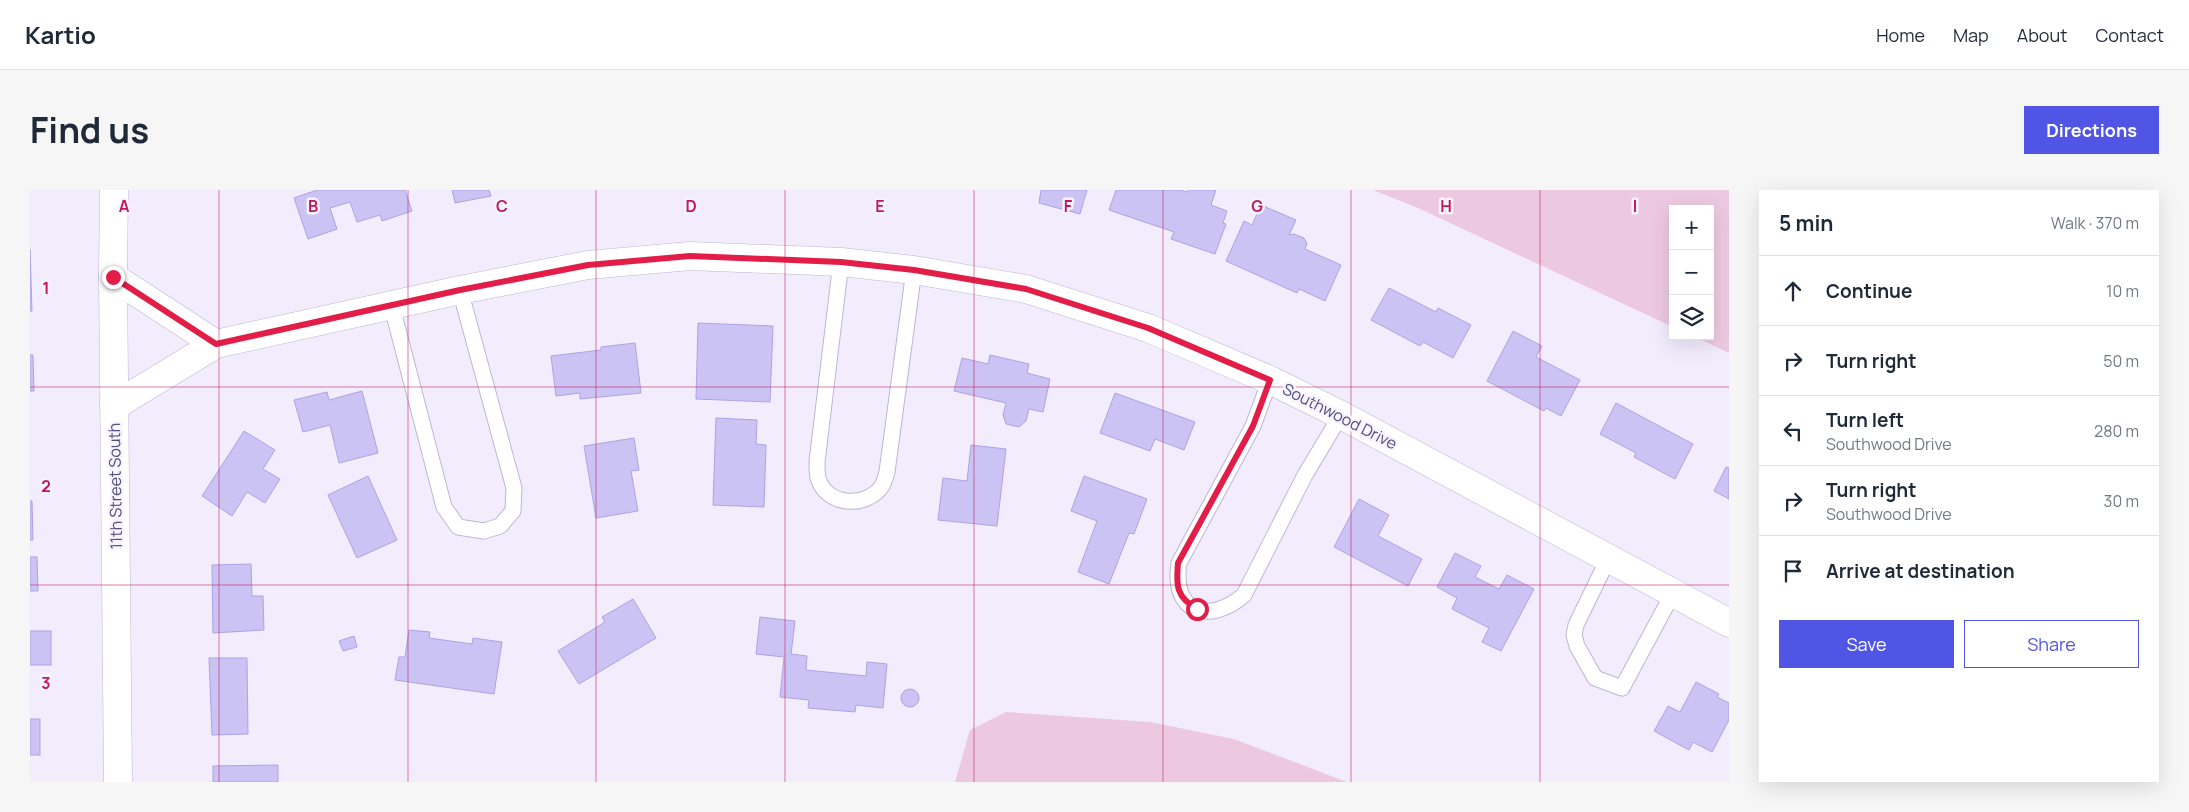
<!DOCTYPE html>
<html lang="en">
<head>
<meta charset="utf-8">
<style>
  body { margin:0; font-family:Manrope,sans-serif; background:#f6f6f7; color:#1f2937 }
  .controls { position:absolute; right:15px; top:15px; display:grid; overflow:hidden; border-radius:0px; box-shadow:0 5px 20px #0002 }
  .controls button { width:45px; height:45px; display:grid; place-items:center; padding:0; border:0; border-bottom:1px solid #e0e1e3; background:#fff; color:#1f2937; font:25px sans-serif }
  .stop { position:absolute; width:15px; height:15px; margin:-11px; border:4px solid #e11d48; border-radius:50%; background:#fff }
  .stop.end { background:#e11d48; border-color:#fff; box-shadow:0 1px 5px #0008 }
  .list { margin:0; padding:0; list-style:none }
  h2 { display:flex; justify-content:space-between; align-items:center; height:65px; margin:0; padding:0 20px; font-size:21px }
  h2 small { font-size:16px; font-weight:400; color:#747a83 }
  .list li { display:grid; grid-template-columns:32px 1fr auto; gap:15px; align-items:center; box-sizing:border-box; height:70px; padding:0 20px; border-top:1px solid #e0e1e3 }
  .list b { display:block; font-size:19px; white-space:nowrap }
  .list p { margin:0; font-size:16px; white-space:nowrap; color:#747a83 }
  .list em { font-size:16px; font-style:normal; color:#747a83 }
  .actions { display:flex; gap:10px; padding:15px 20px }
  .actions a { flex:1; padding:11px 0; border:1px solid #5155e6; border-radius:0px; text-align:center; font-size:18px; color:#5155e6 }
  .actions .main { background:#5155e6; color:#fff }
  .icon { flex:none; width:28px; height:28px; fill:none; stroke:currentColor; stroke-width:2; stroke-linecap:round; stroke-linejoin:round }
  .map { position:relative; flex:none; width:1699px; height:592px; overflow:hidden; border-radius:0px }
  header { display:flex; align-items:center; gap:30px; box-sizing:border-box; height:70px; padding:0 25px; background:#fff; border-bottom:1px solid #e0e1e3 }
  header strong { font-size:24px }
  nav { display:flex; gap:28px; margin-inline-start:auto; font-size:18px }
  .intro { display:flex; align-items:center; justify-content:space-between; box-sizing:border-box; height:120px; padding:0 30px }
  h1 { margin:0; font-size:35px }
  .button { padding:12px 22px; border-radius:0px; background:#5155e6; color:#fff; font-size:18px; font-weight:700 }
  main { display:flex; gap:30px; padding:0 30px }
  aside { flex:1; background:#fff; border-radius:0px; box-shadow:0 5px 20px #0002 }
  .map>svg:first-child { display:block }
</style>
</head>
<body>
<header>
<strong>Kartio</strong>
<nav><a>Home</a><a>Map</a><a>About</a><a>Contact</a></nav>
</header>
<div class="intro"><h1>Find us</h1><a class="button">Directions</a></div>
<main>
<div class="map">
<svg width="1699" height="592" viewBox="0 0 1699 592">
  <rect width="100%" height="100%" fill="#f2ecfd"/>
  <g fill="#ecc9e0">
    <path d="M1343 0H1699V163L1663 146H1680V19H1643V137L1388 18Z"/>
    <path d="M976 522 1120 532 1204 549 1317 592H925L940 540Z"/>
  </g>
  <g fill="#cac3f3" stroke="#aca3e6">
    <path d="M287 0H375L382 21 352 31 350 25 327 32 320 12 300 18 307 39 278 49 264 8Z"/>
    <path d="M422 0H459L461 6 425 13Z"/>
    <path d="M1011 0H1057L1050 24 1009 13Z"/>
    <path d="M1086 0H1150L1157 2 1158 0H1186L1181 15 1197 21 1193 33 1196 34 1185 64 1141 49 1144 42 1079 20Z"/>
    <path d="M1231 15 1266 30 1259 45 1264 44 1274 48 1277 54 1275 59 1311 75 1295 111 1269 99 1267 103 1196 71 1214 31 1222 35Z"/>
    <path d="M0 59 2 121H0Z"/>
    <path d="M1359 98 1406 122 1408 118 1441 135 1423 168 1393 152 1390 156 1341 130Z"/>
    <path d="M668 133 743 136 740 212 666 209Z"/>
    <path d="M1483 141 1512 156 1506 167 1550 190 1531 226 1516 218 1514 221 1457 191Z"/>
    <path d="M605 153 611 203 550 209V203L526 206 521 166 571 160V157Z"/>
    <path d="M0 165H3L4 201H0Z"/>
    <path d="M960 165 999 174 997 183 1020 189 1013 222 999 219 996 231 989 237 976 234 973 225 976 213 924 201 932 168 958 174Z"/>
    <path d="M332 201 348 263 309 273 300 235 273 242 264 210 297 202 299 210Z"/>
    <path d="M1085 203 1165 232 1154 260 1125 249 1120 261 1070 243Z"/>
    <path d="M1586 213 1663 254 1645 289 1604 267 1606 263 1570 244Z"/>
    <path d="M686 228 727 230 726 254 736 255 734 317 683 315Z"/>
    <path d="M214 241 245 260 233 279 250 289 235 313 217 302 202 326 172 306Z"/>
    <path d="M604 248 609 280 601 281 608 321 566 328 554 256Z"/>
    <path d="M941 255 976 259 967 336 908 330 913 288 937 291Z"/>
    <path d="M1696 277 1699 278V309L1684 301Z"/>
    <path d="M338 286 367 350 327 368 298 305Z"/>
    <path d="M1054 286 1117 309 1104 344 1099 343 1079 394 1048 382 1067 331 1041 321Z"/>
    <path d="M1329 309 1359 325 1348 346 1392 369 1378 396 1304 357Z"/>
    <path d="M0 311H2L3 350H0Z"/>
    <path d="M1425 363 1451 376 1445 387 1469 399 1477 385 1504 399 1471 461 1452 452 1459 438 1422 419 1427 408 1407 397Z"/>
    <path d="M0 367H7L8 401H0Z"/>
    <path d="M221 374 222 406H233L234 440 183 443 182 375Z"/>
    <path d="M603 409 626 448 549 494 528 461 575 432 572 427Z"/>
    <path d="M730 427 765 431 761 464 777 466 776 480 836 486 837 472 857 474 853 518 826 515 825 522 778 518 779 510 750 507 754 467 726 464Z"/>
    <path d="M379 440 400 442 399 448 442 454 443 448 472 452 464 504 365 490 369 467H375Z"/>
    <rect x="0" y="441" width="21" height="34"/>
    <path d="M324 446 327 457 313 461 309 451Z"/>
    <path d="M179 468H217L218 544 182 545Z"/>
    <path d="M1666 492 1689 504 1687 507 1699 513V530L1682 562 1663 552 1659 560 1624 541 1638 516 1650 522Z"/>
    <circle cx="880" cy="508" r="9"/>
    <rect x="0" y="529" width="10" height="36"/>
    <path d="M248 575V592H183V576Z"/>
  </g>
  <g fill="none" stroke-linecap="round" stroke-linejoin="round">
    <defs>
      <g id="lane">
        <path d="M811 72 787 272C787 277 787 283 788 288 796 316 836 319 852 296 854 292 856 286 857 282L884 80"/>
        <path d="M362 117 414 317 428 337 454 341 470 336 483 321 484 298 430 100"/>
        <path d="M1240 190 1223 236 1149 373C1141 423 1179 435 1214 405L1275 285 1311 225"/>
        <path d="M1578 369 1546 435 1544 445 1547 456 1565 488 1592 498 1643 403"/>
      </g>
      <g id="street">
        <path d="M84 0 83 87 88 592"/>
        <path d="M83 87 186 154"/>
        <path d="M84 216 186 154 430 100 558 75 660 66 811 72 884 80 996 99 1118 138 1240 190 1311 225 1699 433"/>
      </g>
    </defs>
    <use href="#lane" stroke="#bcb6d5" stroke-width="17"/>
    <use href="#street" stroke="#bcb6d5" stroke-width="29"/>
    <use href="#lane" stroke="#fff" stroke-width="15"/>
    <use href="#street" stroke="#fff" stroke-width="28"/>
  </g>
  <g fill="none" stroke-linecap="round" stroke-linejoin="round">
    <path stroke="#e11d48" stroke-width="6" d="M83 87 186 154 430 100 558 75 660 66 811 72 884 80 996 99 1118 138 1240 190 1223 236 1148 373C1146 395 1146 407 1167 419"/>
  </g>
  <path fill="none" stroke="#c2185b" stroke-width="1" stroke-opacity="0.55" d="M189 0V592M378 0V592M566 0V592M755 0V592M944 0V592M1133 0V592M1321 0V592M1510 0V592M0 197H1699M0 395H1699"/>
  <g text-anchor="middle" stroke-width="5" stroke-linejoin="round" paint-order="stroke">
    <g font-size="16" fill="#524d7a" stroke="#f7f3ff">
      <text transform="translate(1310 226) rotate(27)" y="6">Southwood Drive</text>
      <text transform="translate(85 296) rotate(-91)" y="6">11th Street South</text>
    </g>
  </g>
  <g font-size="16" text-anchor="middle" font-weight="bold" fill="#c2185b" stroke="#f7f3ff" stroke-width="5" stroke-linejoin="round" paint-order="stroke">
    <text x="94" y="22">A</text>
    <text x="283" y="22">B</text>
    <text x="472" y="22">C</text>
    <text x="661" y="22">D</text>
    <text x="850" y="22">E</text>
    <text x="1038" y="22">F</text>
    <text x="1227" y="22">G</text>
    <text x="1416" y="22">H</text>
    <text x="1605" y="22">I</text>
    <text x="16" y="104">1</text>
    <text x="16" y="302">2</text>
    <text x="16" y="499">3</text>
  </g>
</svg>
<div class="controls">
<button>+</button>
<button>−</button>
<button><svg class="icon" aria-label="layers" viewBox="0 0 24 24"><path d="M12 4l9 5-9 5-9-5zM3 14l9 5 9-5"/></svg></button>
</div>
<div class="stop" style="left:1167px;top:419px"></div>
<div class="stop end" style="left:83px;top:87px"></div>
</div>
<aside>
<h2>5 min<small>Walk · 370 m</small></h2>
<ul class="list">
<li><svg class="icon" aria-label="ahead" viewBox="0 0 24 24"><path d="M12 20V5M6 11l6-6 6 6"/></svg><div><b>Continue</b></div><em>10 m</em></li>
<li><svg class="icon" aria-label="right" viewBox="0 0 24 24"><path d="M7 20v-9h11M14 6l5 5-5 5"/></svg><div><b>Turn right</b></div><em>50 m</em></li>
<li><svg class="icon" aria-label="left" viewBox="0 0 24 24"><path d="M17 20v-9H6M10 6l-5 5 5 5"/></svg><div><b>Turn left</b><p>Southwood Drive</p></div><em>280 m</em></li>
<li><svg class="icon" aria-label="right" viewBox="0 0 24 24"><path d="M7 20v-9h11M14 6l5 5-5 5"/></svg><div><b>Turn right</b><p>Southwood Drive</p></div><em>30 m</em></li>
<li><svg class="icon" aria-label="arrive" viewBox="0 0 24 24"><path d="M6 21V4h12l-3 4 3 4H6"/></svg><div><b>Arrive at destination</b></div></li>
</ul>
<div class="actions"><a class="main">Save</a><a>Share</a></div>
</aside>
</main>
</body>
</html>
